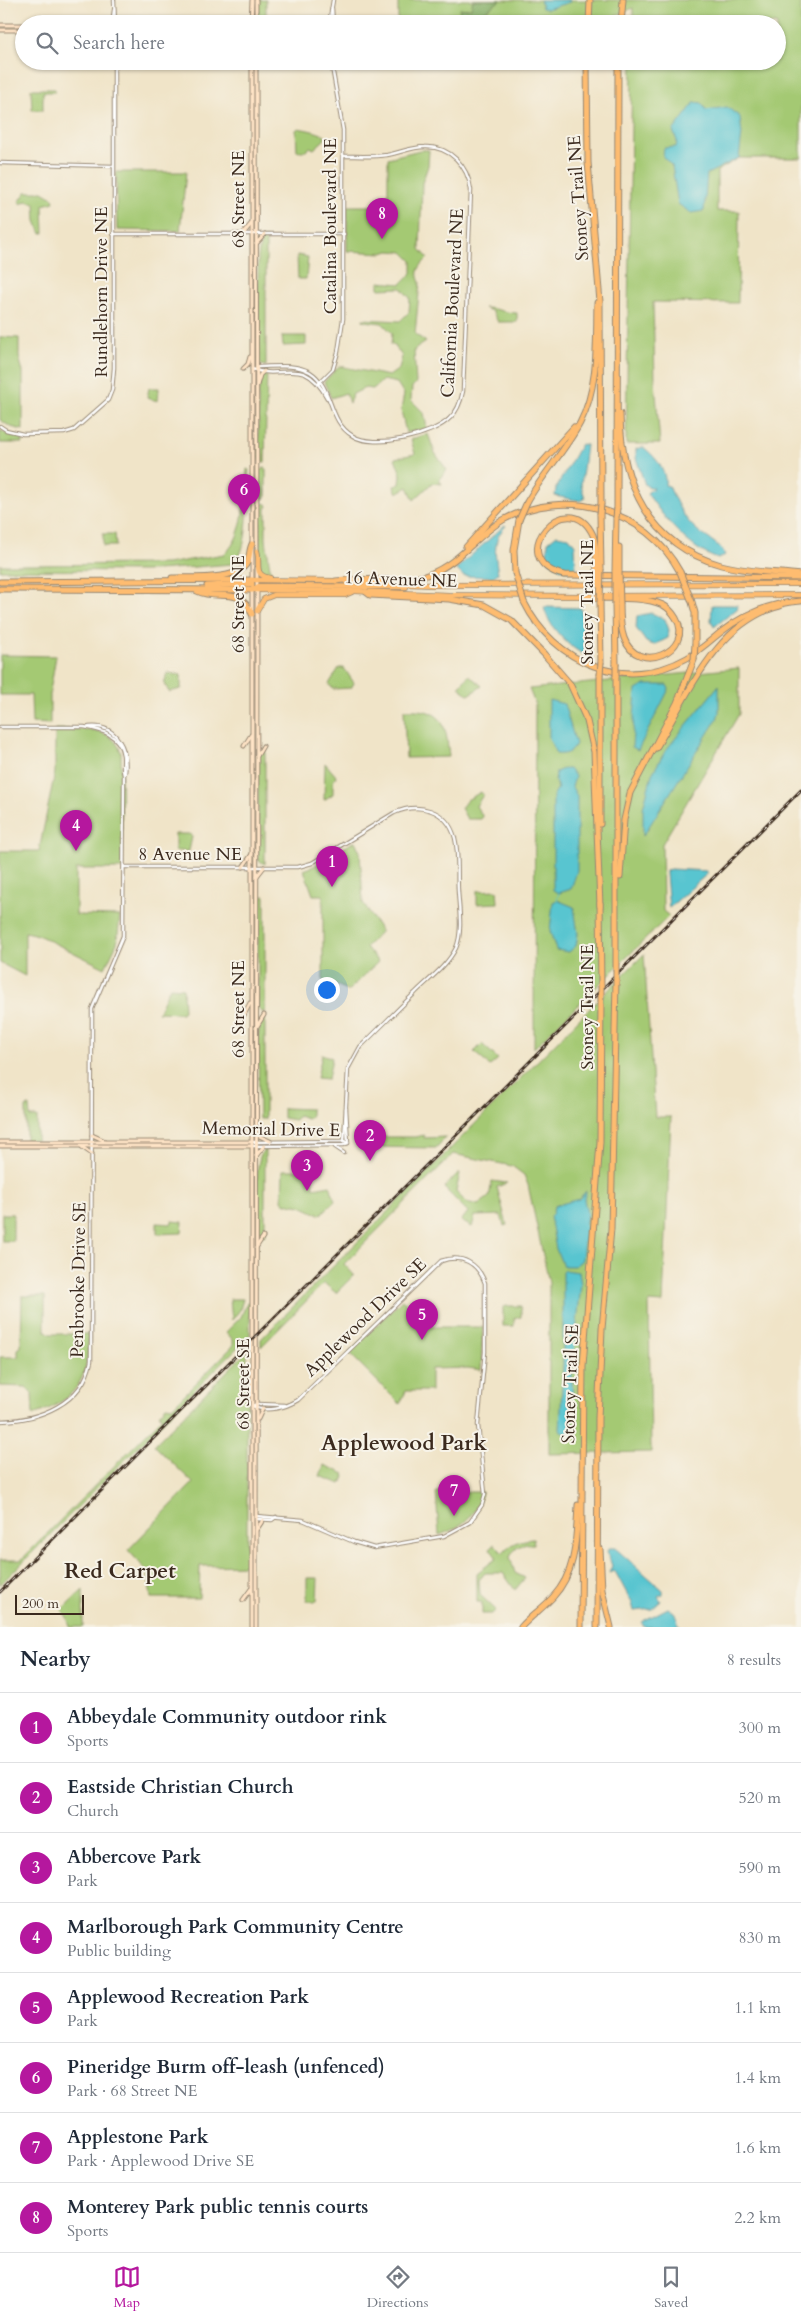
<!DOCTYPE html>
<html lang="en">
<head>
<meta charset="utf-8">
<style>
  body { margin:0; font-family:Cardo,serif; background:#f2f2f3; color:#1f2937 }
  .scale { position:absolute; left:15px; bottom:12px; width:69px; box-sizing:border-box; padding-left:5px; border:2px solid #3b2a1e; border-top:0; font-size:14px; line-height:18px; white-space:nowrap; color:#3b2a1e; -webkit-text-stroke:4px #f7f3e8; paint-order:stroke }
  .you { position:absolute; left:326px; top:989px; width:18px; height:18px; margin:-12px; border:4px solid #fff; border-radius:50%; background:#1a73e8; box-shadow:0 0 0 8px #1a73e833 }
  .badge { display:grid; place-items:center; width:32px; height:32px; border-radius:50%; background:#b5179e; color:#fff; font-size:16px; font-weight:700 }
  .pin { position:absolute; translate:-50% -41px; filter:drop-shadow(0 1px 2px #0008) }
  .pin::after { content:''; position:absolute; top:26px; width:18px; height:15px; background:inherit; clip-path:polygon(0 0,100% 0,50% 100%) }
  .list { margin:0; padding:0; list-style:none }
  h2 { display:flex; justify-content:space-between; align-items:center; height:65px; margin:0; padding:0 20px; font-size:21px }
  h2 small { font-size:16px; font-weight:400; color:#747a83 }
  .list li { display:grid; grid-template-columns:32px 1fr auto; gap:15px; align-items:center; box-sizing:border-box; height:70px; padding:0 20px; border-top:1px solid #e0e1e3 }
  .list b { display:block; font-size:19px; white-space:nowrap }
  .list p { margin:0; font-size:16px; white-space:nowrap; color:#747a83 }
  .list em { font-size:16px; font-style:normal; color:#747a83 }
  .icon { flex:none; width:28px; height:28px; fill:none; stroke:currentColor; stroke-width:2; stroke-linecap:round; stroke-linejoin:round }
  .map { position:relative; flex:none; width:801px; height:1627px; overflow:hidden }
  .search { position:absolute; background:#fff; box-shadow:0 1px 4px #0004; left:15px; right:15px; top:15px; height:55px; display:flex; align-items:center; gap:12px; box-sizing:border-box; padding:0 18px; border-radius:28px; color:#747a83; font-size:19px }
  .sheet { height:625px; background:#fff }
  nav { display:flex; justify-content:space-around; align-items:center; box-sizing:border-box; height:70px; border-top:1px solid #e0e1e3; background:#fff; font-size:14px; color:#747a83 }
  nav a { display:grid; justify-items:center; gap:2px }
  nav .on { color:#b5179e }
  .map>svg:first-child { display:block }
</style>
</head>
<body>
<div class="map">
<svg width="801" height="1627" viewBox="0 0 801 1627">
  <rect width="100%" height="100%" fill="#f7f3e8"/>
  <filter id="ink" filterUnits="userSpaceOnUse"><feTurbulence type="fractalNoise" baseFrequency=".02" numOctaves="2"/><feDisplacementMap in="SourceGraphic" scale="10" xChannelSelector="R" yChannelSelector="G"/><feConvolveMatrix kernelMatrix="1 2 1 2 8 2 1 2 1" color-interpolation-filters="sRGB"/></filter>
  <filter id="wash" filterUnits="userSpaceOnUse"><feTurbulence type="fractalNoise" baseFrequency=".0096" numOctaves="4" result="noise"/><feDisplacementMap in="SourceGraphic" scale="20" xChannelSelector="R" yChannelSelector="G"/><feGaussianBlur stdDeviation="1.12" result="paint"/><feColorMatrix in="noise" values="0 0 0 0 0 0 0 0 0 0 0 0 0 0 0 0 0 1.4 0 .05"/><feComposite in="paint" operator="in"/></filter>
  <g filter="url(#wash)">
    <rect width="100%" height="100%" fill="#f0e4c8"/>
    <g fill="#a4c973" stroke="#707a48">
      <path d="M258 0H266V16L263 21 258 18Z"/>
      <path d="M398 0H801V158H739L717 171V211H739L738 303 653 302 655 381 660 444H626L632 61H777V24H633V8L599 24 398 23Z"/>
      <path d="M31 89H55V92H43V110H32Z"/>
      <path d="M298 128C308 130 315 131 324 135L325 139 314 149 310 147 306 151H297L296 130Z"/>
      <path d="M420 150H429L428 166 422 183 420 249 428 258C421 265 414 271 420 282L415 334 426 342 414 350 416 383 412 387 411 400 424 413 427 428 406 433 401 410 404 394 397 383 383 380 373 389 365 388 353 394 349 403 346 393 331 398 324 382 339 366 389 376 399 369 402 356 394 345H391L392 333 382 323 363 321V319L400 321 409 312 410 298 401 288 379 289V282L401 284 412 273V261L403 252 389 251 383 253 347 251V206H388V158Z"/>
      <path d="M116 172H186L180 231 117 230Z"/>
      <path d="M26 192H43L53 198 54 202 43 205 44 233H41L36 221 35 203 26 201 21 204 19 202Z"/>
      <path d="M264 238H267L266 240V366L261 365 258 362V257L261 240Z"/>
      <path d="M297 255 308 257 306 279H298Z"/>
      <path d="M484 308C497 308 504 313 517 313V322H498L492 311Z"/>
      <path d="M282 336H306V345L283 346Z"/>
      <path d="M0 337 19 338V357L23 372V430L11 427 0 420Z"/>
      <path d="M267 372 265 462H263L258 457V396L261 376Z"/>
      <path d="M149 388H159L158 401 147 398Z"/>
      <path d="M0 430 9 435 23 437V443H0Z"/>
      <path d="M428 434 435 453 447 470 439 479 442 484 432 483 414 500 408 487 397 493 394 486 400 484 401 474 395 458 415 454 411 439Z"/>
      <path d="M264 468 266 469V496L264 499 259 496V472Z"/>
      <path d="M247 469 249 470C246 491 252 553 232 564L146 571 0 570V565L167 564 224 554C246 537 244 495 247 469Z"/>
      <path d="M264 503 267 504 268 507H266V539L271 576 262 574 260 567 259 507Z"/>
      <path d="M103 534H115L116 546H103Z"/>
      <path d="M0 655 56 656 50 691V724L32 723 31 695H0Z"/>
      <path d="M339 668H344L354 683 351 688 333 689 329 684Z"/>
      <path d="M739 668V714L662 844 663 911 669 916 534 1048 535 704 529 689Z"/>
      <path d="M168 673 181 675V689L169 692 164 683Z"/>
      <path d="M469 675 482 686 469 695 459 687Z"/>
      <path d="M404 710C443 708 446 722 449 757L406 758Z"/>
      <path d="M55 729C79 730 111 724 121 752L122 869H76V915L120 916 117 943 105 968 38 935 25 932V976L0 963V851H39L55 772Z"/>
      <path d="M265 749V864L259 861 258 857V769L260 754Z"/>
      <path d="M325 763 336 776 333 782V794L324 800Z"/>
      <path d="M481 792 483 795 476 806 483 817 481 819H467L461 808 467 800Z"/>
      <path d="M190 834 192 837 189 851H175V834Z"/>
      <path d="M355 841 360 852 363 903 381 931 366 947 378 962 348 991 337 985 323 981V895H313L304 870 314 866Z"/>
      <path d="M497 890 498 903 477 904V891Z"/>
      <path d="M265 896V1012H261L258 1008V897Z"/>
      <path d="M644 954 655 1117H671L663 1303 649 1302 651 1452 549 1454V1283L528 1185 524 1175 512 1166 453 1154 344 1264 354 1275 336 1293 324 1283 261 1347V1339Z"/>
      <path d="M170 987 183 988 184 1011 182 1013 158 1012Z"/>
      <path d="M263 1019H265V1119H259L258 1036 260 1025Z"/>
      <path d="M482 1044 498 1059 490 1066 474 1052Z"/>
      <path d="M322 1054 332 1058 328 1079 317 1078Z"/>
      <path d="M29 1106 30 1117H37V1140H26V1107Z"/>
      <path d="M283 1108 311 1109V1117L307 1119 298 1116 295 1120 283 1118Z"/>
      <path d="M353 1135 361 1137H415L424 1135V1138L446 1137 436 1148 359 1147V1139Z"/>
      <path d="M265 1149V1235H262L257 1229C257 1214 253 1156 265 1149Z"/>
      <path d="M283 1170H310L314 1188 330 1185 335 1201 320 1215 301 1206 284 1203 282 1200Z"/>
      <path d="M458 1173H460L456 1192 466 1202 478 1205 489 1197 492 1181 507 1183 497 1187 507 1225 504 1226 501 1215 475 1216 472 1227 461 1221 468 1212 444 1188Z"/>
      <rect x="2" y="1214" width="11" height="27"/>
      <path d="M172 1221 183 1222 182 1233 157 1234V1223L171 1224Z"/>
      <path d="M22 1296H45V1330L50 1334H89C89 1379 77 1400 33 1415L32 1393 26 1387 0 1386V1357H18V1349L21 1347Z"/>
      <path d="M230 1299H243L240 1310 232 1320Z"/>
      <path d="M402 1300 430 1327H483L481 1370 468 1368 431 1369V1391H406L400 1404 349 1353Z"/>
      <path d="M247 1302 250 1303V1335L0 1585V1560H21L162 1418 159 1414 166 1406 172 1407 233 1346V1340L226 1332 241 1317Z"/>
      <path d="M508 1306H521V1317L514 1318V1326H503V1307Z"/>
      <path d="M247 1351V1565L200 1566 199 1598H151L148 1572 128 1550 193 1483 154 1445Z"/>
      <path d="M324 1465 345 1474 341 1484 320 1476Z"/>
      <path d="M436 1492H482C477 1515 461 1528 439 1535Z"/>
      <path d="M533 1539 534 1544C521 1544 516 1546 510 1557L515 1573 525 1578 515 1590 503 1573H485L479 1580 480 1595 496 1610 492 1614H482V1602H477V1573L497 1558 490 1549 494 1544 503 1553C512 1543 520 1540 533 1539Z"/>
      <path d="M307 1578H318L317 1601H307Z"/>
      <path d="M83 1590V1627H70L67 1617 62 1610Z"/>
    </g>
    <path fill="#83ad65" stroke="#5f6c42" d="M473 0H501L479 16 461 20 458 16 460 9 471 8Z"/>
    <g fill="#58c5d0" stroke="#4a7877">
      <path d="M540 0H570V2L547 9 542 8Z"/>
      <path d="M695 102 702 103 706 110 727 107 740 117 742 134 739 158 707 174 704 211 691 213 678 204 672 166 663 157 664 148 676 147 677 141 673 131Z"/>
      <path d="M581 444 586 445 581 485 585 498 581 501 555 496 556 488Z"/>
      <path d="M643 447C654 455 667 470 665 485L669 486C676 502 683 518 696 529 705 538 720 543 725 555L718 559C687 548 665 519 647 493L653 488 645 485 636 458V449Z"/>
      <path d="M505 525 506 526C492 539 495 555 498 573L493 577 463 576 456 569Z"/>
      <path d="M557 535 569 537 575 545 576 570C565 573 557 567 549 561L547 552 548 542Z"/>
      <path d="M712 605H737L738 608 714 627 711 621Z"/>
      <path d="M544 607 581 608 585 655C567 646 548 626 544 607Z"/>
      <path d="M651 613 665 619 669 630 668 638 654 645 646 642 636 628 637 616Z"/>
      <path d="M645 685H667L669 689 638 750 632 747 636 690Z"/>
      <path d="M719 685V713L717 719 643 836V808L652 774 666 750Z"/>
      <path d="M549 700 564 704 576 744C571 752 567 755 556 754L549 738Z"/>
      <path d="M563 769H569L575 776 572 787 577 796V871L571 889 559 893 553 890V796L558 788 555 781 556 772Z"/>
      <path d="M670 869 707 871V874L669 908 666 874V871Z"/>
      <path d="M557 900 574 907 578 934 576 946 569 952 556 950 550 931 553 902Z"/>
      <path d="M586 1191 584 1199 587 1213 582 1260 575 1266H563L556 1249 550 1216 553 1213 554 1206 579 1199Z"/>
      <path d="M565 1270 579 1272 581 1284 572 1371 573 1430 571 1433H565L560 1430 563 1363V1272Z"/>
      <path d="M609 1548H615L663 1590V1594L658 1596 661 1601 652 1609 634 1611 632 1603 616 1573 614 1571 609 1573 612 1566 607 1551Z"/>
      <path d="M668 1608 674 1612 680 1627H645L641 1622Z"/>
    </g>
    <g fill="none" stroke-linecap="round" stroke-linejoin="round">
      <path stroke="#58c5d0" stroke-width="1" d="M557 900 559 893"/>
    </g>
  </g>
  <g filter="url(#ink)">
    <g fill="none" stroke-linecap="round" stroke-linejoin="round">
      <defs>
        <g id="tertiary">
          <path d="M114 0 115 24"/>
          <path d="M332 8 333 24"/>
          <path d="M334 19 343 24"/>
          <path d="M112 24 114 10"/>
          <path d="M329 24 333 0"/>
          <path d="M0 163 113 166"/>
          <path d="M113 234H344"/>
          <path d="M257 367C273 367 295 363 310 372 334 387 327 421 353 436 374 449 433 436 450 418 458 411 461 401 463 391L471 190C468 166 450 146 425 147 412 147 399 153 387 155 373 157 358 156 344 156"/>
          <path d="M252 369C283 381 304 354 327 398"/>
          <path d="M318 384 333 369 338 352 343 319V130L331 61"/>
          <path d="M0 426 6 430 23 434 64 433 74 430 108 400 112 390 114 368V61"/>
          <path d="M0 727H83"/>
          <path d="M89 727C117 724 128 749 125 773"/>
          <path d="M124 867H298L312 863 394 813C418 802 447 809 455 838 459 854 457 874 458 891 459 908 463 932 456 948 447 966 429 979 415 993 396 1011 379 1029 360 1047L348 1069 344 1141"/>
          <path d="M346 1108 348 1143"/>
          <path d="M252 1142 344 1141 348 1143"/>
          <path d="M252 1146 344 1145 348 1143"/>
          <path d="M335 1147 344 1153"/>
          <path d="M252 1406C266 1413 285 1408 298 1400L441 1261C462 1254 478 1263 485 1283V1352L478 1425 485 1494 482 1505 470 1522 444 1536 374 1548 354 1542 303 1520 256 1516"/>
          <path d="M252 1406 257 1404 285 1405"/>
          <path d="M0 1421C39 1420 83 1404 91 1361L92 1009 123 936 124 775C122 768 124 761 123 755 120 734 101 730 84 727"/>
          <path d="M256 1519 272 1520 276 1517"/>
        </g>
        <g id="secondary">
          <path d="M256 0V24"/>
          <path d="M115 18 124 24"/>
          <path d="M257 18 269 24"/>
          <path d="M246 24 250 15"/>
          <path d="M251 24 252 0"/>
          <path d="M0 25H24"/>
          <path d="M0 30H24"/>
          <path d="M252 61V581"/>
          <path d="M256 61 257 551"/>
          <path d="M243 234 251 224"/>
          <path d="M256 244 265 234"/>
          <path d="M243 369 248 364 250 357"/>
          <path d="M257 385 260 375 264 371"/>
          <path d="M244 746 251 735"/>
          <path d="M257 756 263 746"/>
          <path d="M243 867 252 854"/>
          <path d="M257 876 264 867"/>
          <path d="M244 1015 250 1003"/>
          <path d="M256 1028 264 1015"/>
          <path d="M92 1135 103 1140"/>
          <path d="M257 1135 270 1141"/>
          <path d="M0 1142H252"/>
          <path d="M0 1146H252"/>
          <path d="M82 1147 92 1154"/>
          <path d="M256 1156 264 1146"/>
          <path d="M256 1248 263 1237"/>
          <path d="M258 1419 263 1408"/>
          <path d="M257 1529 263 1520"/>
          <path d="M243 1600 251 1589"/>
          <path d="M252 1627V589"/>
          <path d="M256 1627 257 568"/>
        </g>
        <g id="trunk">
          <path d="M257 551C261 564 252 575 270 578"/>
          <path d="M252 580 338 581"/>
          <path d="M346 582 433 585 801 584"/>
          <path d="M253 589 259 586 406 587"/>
          <path d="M252 590 354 591 449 595 590 596"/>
          <path d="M597 596 801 595"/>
          <path d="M257 611 264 599 274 595H345L352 592"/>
        </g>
        <g id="motorway">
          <path d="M589 24 590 0"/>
          <path d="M621 24 623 0"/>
          <path d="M587 61 588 162 600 302 601 504"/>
          <path d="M620 414C621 483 649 545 721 565 747 572 774 572 801 575"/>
          <path d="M527 502C542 475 565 451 580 423 599 386 596 343 597 303"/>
          <path d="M617 508 618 61"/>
          <path d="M600 514 601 569"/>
          <path d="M466 547 574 427"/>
          <path d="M619 547V572"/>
          <path d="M597 570C596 559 597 546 593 535 569 482 500 559 564 575L801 578"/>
          <path d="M615 572 616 518"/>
          <path d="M515 573 514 550 519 520"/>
          <path d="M172 578C190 577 238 581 247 563 250 557 249 550 252 544"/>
          <path d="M336 581C367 576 400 585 430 574 459 563 477 535 503 520 566 486 646 509 680 572"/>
          <path d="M0 582 252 580"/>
          <path d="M207 586 252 584"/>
          <path d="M0 589 252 590"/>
          <path d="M197 591C218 602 239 584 252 614"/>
          <path d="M366 592 370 595 449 599 484 605 511 620 544 654 570 684 587 721 594 752 600 906"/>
          <path d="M587 596 590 598C613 599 642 596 663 605 669 608 673 613 676 618 695 651 637 676 624 638 620 627 620 615 620 604"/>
          <path d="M524 602C554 663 625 693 687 658 699 651 710 641 721 632 745 613 770 603 801 601"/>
          <path d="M600 602 601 662"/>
          <path d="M692 602 695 613V643"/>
          <path d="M615 604 616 664"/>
          <path d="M616 676V970"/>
          <path d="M656 748C687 697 716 622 780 606"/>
          <path d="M600 824V675"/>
          <path d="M620 877 624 820 630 793 677 703 694 660"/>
          <path d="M600 903 601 985"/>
          <path d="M600 1549 602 1590 611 1627"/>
          <path d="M521 1627C531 1616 543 1608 553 1597 577 1571 576 1539 578 1505"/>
          <path d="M581 1627 583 1366 600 1142 601 995"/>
          <path d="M597 1627 598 1418 602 1329 611 1229 616 980"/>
        </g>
      </defs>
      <use href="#tertiary" stroke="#968773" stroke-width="4.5"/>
      <use href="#secondary" stroke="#968773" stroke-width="5"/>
      <use href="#trunk" stroke="#968773" stroke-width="6"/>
      <use href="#motorway" stroke="#968773" stroke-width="7"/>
      <use href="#tertiary" stroke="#fff" stroke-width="2.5"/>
      <use href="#secondary" stroke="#ffe4c6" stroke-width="3"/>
      <use href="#trunk" stroke="#febc70" stroke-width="4.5"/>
      <use href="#motorway" stroke="#febc70" stroke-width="5"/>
      <defs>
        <path id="rail" d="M0 1592 801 790"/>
      </defs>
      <use href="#rail" stroke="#3b2a1e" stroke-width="3"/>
      <use href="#rail" stroke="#f7f3e8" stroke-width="1" stroke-dasharray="4" stroke-linecap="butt"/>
      <defs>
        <g id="motorway-bridge">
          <path d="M600 514 601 504"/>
          <path d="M616 518 617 508"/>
          <path d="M519 520 527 502"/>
          <path d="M597 570V585"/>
          <path d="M619 572 620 604"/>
          <path d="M680 572 692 602"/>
          <path d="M515 573 524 602"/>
          <path d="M600 602 601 569"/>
          <path d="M615 604V572"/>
          <path d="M694 660 695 643"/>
          <path d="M616 664V676"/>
          <path d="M600 675 601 662"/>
          <path d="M616 980V970"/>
          <path d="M601 985V995"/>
        </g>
      </defs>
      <use href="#motorway-bridge" stroke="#968773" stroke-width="7" stroke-linecap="butt"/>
      <use href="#motorway-bridge" stroke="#febc70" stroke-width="5"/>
    </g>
  </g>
  <g text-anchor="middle" stroke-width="4" stroke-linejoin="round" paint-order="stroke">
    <g font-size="18" fill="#3b2a1e" stroke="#f7f3e8">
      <text transform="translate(578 198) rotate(-94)" y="6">Stoney Trail NE</text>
      <text transform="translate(238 199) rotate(-90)" y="6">68 Street NE</text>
      <text transform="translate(330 226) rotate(-90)" y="6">Catalina Boulevard NE</text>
      <text transform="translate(101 292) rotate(-90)" y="6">Rundlehorn Drive NE</text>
      <text transform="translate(452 303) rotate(-87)" y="6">California Boulevard NE</text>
      <text transform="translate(401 579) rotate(2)" y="6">16 Avenue NE</text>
      <text transform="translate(587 602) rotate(-90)" y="6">Stoney Trail NE</text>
      <text transform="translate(238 604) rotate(-90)" y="6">68 Street NE</text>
      <text x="190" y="860">8 Avenue NE</text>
      <text transform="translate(587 1007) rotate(-90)" y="6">Stoney Trail NE</text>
      <text transform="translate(238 1009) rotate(-90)" y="6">68 Street NE</text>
      <text transform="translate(271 1129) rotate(1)" y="6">Memorial Drive E</text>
      <text transform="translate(78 1280) rotate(-89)" y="6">Penbrooke Drive SE</text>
      <text transform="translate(365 1317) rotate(-44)" y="6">Applewood Drive SE</text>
      <text transform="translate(243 1384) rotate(-90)" y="6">68 Street SE</text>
      <text transform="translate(570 1384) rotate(-88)" y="6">Stoney Trail SE</text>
    </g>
    <g font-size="22" font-weight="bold" fill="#3b2a1e" stroke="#f7f3e8">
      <text x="404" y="1450">Applewood Park</text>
      <text x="120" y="1578">Red Carpet</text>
    </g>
  </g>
</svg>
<div class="scale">200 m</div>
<div class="you"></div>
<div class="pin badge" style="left:332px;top:887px">1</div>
<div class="pin badge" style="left:370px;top:1161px">2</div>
<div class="pin badge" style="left:307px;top:1191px">3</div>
<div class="pin badge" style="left:76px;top:851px">4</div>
<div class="pin badge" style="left:422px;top:1340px">5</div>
<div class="pin badge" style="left:244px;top:515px">6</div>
<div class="pin badge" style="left:454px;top:1516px">7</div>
<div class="pin badge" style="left:382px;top:239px">8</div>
<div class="search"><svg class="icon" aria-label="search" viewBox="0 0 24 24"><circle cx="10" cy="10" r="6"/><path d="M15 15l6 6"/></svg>Search here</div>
</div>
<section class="sheet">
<h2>Nearby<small>8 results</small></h2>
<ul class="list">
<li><span class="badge">1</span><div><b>Abbeydale Community outdoor rink</b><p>Sports</p></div><em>300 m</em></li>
<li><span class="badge">2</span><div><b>Eastside Christian Church</b><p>Church</p></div><em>520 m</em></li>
<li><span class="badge">3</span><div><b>Abbercove Park</b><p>Park</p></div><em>590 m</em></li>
<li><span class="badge">4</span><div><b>Marlborough Park Community Centre</b><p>Public building</p></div><em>830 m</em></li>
<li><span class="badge">5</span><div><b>Applewood Recreation Park</b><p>Park</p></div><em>1.1 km</em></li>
<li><span class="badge">6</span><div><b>Pineridge Burm off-leash (unfenced)</b><p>Park · 68 Street NE</p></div><em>1.4 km</em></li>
<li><span class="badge">7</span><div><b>Applestone Park</b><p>Park · Applewood Drive SE</p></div><em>1.6 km</em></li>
<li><span class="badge">8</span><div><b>Monterey Park public tennis courts</b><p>Sports</p></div><em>2.2 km</em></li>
</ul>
</section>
<nav>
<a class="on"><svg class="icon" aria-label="map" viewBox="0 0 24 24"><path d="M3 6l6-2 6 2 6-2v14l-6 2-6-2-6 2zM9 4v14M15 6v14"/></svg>Map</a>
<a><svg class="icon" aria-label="directions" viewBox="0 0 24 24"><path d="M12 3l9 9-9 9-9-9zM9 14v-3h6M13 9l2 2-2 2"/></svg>Directions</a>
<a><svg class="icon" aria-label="saved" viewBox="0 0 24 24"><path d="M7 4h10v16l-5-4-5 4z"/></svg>Saved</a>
</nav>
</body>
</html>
